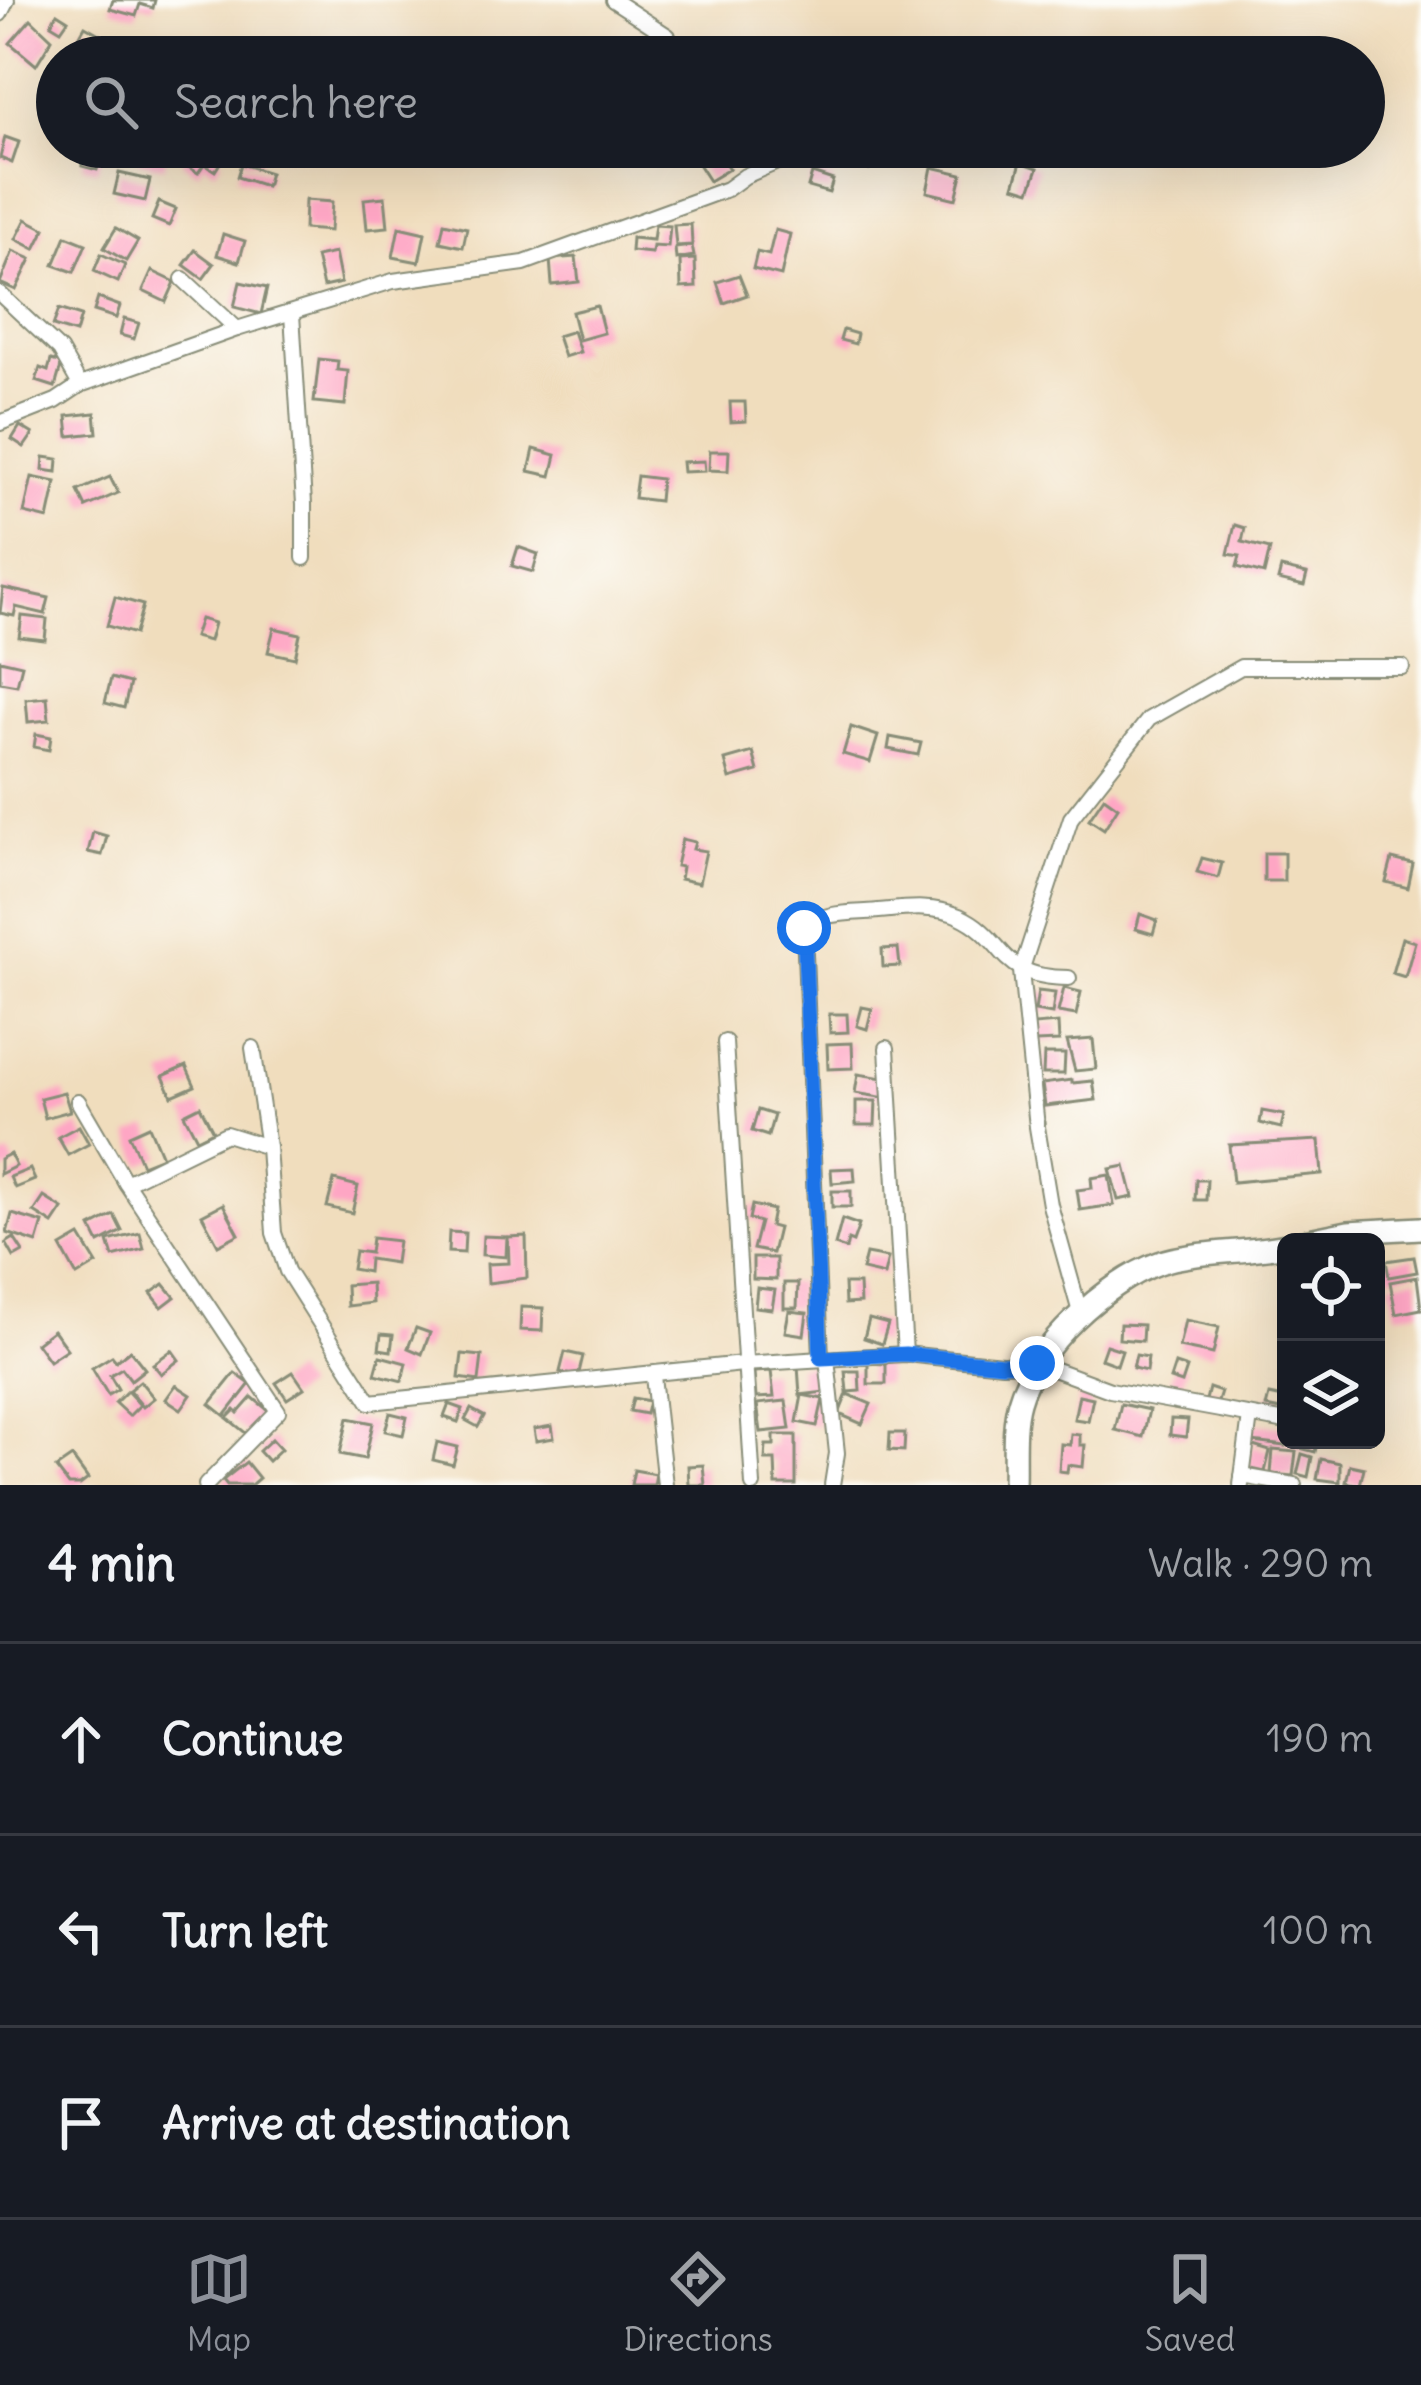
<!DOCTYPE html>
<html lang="en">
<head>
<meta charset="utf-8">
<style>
  body { margin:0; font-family:Delius,sans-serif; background:#242831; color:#f1f3f6 }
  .controls { position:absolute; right:36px; bottom:36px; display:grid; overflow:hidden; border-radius:18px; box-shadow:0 12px 48px #0002 }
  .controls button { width:108px; height:108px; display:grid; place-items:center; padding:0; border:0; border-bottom:3px solid #363941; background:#171b24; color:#f1f3f6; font:60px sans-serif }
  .stop { position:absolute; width:36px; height:36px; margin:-27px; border:9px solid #1a73e8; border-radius:50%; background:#fff }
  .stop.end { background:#1a73e8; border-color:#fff; box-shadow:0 3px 12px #0008 }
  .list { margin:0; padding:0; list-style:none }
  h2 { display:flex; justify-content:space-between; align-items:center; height:156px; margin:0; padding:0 48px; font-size:51px }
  h2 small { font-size:39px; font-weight:400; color:#9ea1a6 }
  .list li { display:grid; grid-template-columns:78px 1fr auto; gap:36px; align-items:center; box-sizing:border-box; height:192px; padding:0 48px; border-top:3px solid #363941 }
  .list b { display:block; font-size:45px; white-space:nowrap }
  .list em { font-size:39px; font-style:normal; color:#9ea1a6 }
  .icon { flex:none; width:66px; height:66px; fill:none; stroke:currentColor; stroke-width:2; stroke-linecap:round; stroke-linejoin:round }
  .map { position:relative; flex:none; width:1421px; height:1485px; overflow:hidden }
  .search { position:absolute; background:#171b24; box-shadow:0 12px 48px #0002; left:36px; right:36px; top:36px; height:132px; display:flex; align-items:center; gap:30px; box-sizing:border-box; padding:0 42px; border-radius:66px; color:#9ea1a6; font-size:45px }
  .sheet { height:732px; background:#171b24 }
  nav { display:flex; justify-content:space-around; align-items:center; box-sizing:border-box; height:168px; border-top:3px solid #363941; background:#171b24; font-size:33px; color:#9ea1a6 }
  nav a { display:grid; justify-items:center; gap:6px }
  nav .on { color:#8c9099 }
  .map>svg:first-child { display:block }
</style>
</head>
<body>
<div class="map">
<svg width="1421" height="1485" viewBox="0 0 1421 1485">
  <rect width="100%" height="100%" fill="#fdfcf7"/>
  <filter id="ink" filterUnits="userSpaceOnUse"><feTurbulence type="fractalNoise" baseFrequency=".00833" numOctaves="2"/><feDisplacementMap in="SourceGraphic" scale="24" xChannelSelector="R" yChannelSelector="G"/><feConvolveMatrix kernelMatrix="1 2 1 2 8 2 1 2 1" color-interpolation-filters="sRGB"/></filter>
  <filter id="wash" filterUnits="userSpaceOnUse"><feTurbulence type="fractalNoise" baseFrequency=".004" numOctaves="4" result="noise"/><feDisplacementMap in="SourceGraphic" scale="48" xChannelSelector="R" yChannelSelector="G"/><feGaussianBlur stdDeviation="2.7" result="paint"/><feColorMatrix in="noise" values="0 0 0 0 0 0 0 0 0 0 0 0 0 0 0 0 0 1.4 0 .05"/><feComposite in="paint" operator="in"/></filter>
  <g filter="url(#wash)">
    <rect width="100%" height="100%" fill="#f0ddbd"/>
    <g id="blocks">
      <g fill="#fea6c4">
        <path d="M113 0H155L153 8 140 4 136 16 110 9Z"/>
        <path d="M57 13 68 20 61 30 51 24Z"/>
        <path d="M31 19 52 39 36 65 10 43Z"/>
        <path d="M85 26 110 40 100 57 75 44Z"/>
        <path d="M5 137 19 142 12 163 0 158Z"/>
        <path d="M141 147 168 149 164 167 138 161Z"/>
        <path d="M191 147H199L222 160 215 171 204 164 198 173 182 163Z"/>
        <path d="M244 147H262L261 162 244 161Z"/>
        <path d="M687 147H715L729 169 709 181Z"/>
        <path d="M88 149 102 154 97 170 82 166Z"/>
        <path d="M860 151 873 154 869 170 857 167Z"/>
        <path d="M1021 162 1038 168 1030 191 1014 186Z"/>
        <path d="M241 164 270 173 266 186 237 177Z"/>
        <path d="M932 167 962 174 956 199 927 192Z"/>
        <path d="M119 173 150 180 145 201 114 194Z"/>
        <path d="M812 173 833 180 829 193 808 187Z"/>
        <path d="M385 197 388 227 367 229 364 199Z"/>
        <path d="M305 200 332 202 330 231 304 229Z"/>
        <path d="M159 202 176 209 169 226 152 219Z"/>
        <path d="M26 219 45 229 35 249 16 239Z"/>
        <path d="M444 223 467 228 463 247 440 242Z"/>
        <path d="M691 224 692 245 676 246 674 225Z"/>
        <path d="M655 225 670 226 668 247 653 246 652 253 631 251 632 238 653 240Z"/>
        <path d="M399 227 425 233 419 262 393 257Z"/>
        <path d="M116 228 138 241 126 261 104 248Z"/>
        <path d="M775 230 790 234 781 276 753 269 757 252 769 255Z"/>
        <path d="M223 234 245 241 239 262 217 255Z"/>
        <path d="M66 236 86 244 74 272 54 265Z"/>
        <path d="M692 246 694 256 676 259 675 248Z"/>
        <path d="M195 250 214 264 203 279 184 265Z"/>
        <path d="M13 251 31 259 16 290 0 283Z"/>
        <path d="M335 253 341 283 323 287 316 257Z"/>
        <path d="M101 254 125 265 118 282 94 271Z"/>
        <path d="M576 257 579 282 552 285 550 259Z"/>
        <path d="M695 259 696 287 681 288 680 260Z"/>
        <path d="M152 271 175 282 166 302 143 291Z"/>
        <path d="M739 275 747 295 724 303 717 282Z"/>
        <path d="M240 282 267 288 261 314 234 307Z"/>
        <path d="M98 298 120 306 116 318 94 311Z"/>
        <path d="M597 306 604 333 579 340 572 312Z"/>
        <path d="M59 309 81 316 76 333 53 326Z"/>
        <path d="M124 319 139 323 134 339 120 335Z"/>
        <path d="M843 330 857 334 855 344 840 340Z"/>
        <path d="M573 331 580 352 564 357 557 336Z"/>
        <path d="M319 359 338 361 337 370 348 371 345 405 314 402Z"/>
        <path d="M51 360 62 363 55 387 36 381 40 368 48 371Z"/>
        <path d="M730 402H745L746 421 731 422Z"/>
        <path d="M95 413 97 433 69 436 67 416Z"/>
        <path d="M20 426 33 434 24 447 12 439Z"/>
        <path d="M534 449 556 455 551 476 529 471Z"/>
        <path d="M710 451H729L728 471 709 470Z"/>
        <path d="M44 457 58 459 57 472 43 470Z"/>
        <path d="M704 461 705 471 683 472 682 462Z"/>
        <path d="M637 476 661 479 659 501 634 498Z"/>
        <path d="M32 477 56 482 48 519 24 513Z"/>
        <path d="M110 477 118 493 86 507 78 491Z"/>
        <path d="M1235 525 1245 528 1242 542 1270 549 1264 574 1237 567 1240 556 1228 554Z"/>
        <path d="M518 547 538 554 533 572 512 566Z"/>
        <path d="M1281 568 1307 574 1304 586 1278 580Z"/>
        <path d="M3 588 49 598 45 614 16 607 14 616 0 613Z"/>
        <path d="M115 597 143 605 135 634 107 626Z"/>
        <path d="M22 616 47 619 45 640 19 637Z"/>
        <path d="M200 619 214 623 209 641 194 637Z"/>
        <path d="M274 628 300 634 295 658 268 652Z"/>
        <path d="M0 660 22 665 17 685 0 682Z"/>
        <path d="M111 678 130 683 124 708 105 703Z"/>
        <path d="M47 697 49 720 28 722 26 699Z"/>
        <path d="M851 727 878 736 870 762 843 754Z"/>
        <path d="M36 734 51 737 49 750 34 747Z"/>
        <path d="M890 737 921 743 918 755 888 749Z"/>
        <path d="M753 752 758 771 730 779 725 760Z"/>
        <path d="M1104 797 1118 807 1104 829 1089 819Z"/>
        <path d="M93 832 107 836 102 855 88 852Z"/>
        <path d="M682 839 695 842 693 849 706 851 699 883 680 879 682 867 676 866Z"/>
        <rect x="1264" y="853" width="20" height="28"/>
        <path d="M1202 858 1222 863 1218 878 1197 872Z"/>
        <path d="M1392 859 1413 864 1408 888 1386 882Z"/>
        <path d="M1140 914 1157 920 1153 934 1136 929Z"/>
        <path d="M1402 938 1415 942 1405 977 1392 973Z"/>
        <path d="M898 948 900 966 883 967 882 949Z"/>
        <path d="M1064 988 1081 992 1076 1015 1058 1012Z"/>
        <path d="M1038 991 1055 993 1052 1014 1035 1011Z"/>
        <path d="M862 1007 872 1009 867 1029 857 1026Z"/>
        <path d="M829 1014H847L848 1032 830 1033Z"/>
        <path d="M1058 1023 1059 1041 1035 1042 1033 1025Z"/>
        <path d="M1093 1039 1096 1069 1075 1071 1067 1041Z"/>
        <path d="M852 1043 853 1068 828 1069 827 1044Z"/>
        <path d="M1044 1054H1065L1064 1074H1043Z"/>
        <path d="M186 1066 195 1086 172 1096 163 1076Z"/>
        <path d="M858 1074 889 1079 886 1098 855 1093Z"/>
        <path d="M1072 1080V1083L1093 1081 1096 1100 1045 1106 1042 1084Z"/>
        <path d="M64 1092 70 1111 45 1118 40 1098Z"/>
        <path d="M856 1101H876L875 1125H856Z"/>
        <path d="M200 1106 213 1131 197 1139 184 1114Z"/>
        <path d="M758 1110 774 1115 768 1136 752 1131Z"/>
        <path d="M1262 1111 1284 1115 1281 1128 1260 1123Z"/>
        <path d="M79 1126 89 1144 68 1155 58 1137Z"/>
        <path d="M149 1126 162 1157 142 1165 129 1135Z"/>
        <path d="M1319 1140 1322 1174 1233 1182 1229 1145Z"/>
        <path d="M10 1154 16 1166 0 1174V1159Z"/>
        <path d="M1125 1166 1133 1197 1118 1200 1110 1169Z"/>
        <path d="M854 1168 855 1181 832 1183 831 1169Z"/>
        <path d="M30 1169 35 1180 15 1188 10 1177Z"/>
        <path d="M1109 1175 1114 1205 1080 1210 1077 1190 1092 1188 1091 1178Z"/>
        <path d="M334 1180 358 1186 352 1213 327 1207Z"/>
        <path d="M1196 1180H1207L1206 1200H1195Z"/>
        <rect x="832" y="1191" width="19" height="16"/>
        <path d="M44 1197 63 1209 53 1224 34 1212Z"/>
        <path d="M223 1204 239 1234 218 1245 202 1215Z"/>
        <path d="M752 1205 773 1210 770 1226 778 1228 772 1253 753 1249 760 1222 749 1219Z"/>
        <path d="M12 1214 43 1223 37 1243 7 1233Z"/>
        <path d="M114 1215 122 1231 99 1243 91 1227Z"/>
        <path d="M842 1219 859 1225 853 1242 848 1240 846 1249 835 1245Z"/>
        <path d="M449 1232 465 1233 464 1253 448 1252Z"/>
        <path d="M140 1233 144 1249 113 1257 108 1241Z"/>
        <path d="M80 1236 97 1264 77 1276 61 1247Z"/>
        <path d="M483 1236 507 1237 506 1257 482 1255Z"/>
        <path d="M526 1236 527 1278 488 1283 487 1264 509 1263 508 1237Z"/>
        <path d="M14 1238 23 1252 14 1257 6 1243Z"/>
        <path d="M372 1238 398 1241 395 1263 369 1259 368 1272 352 1269 355 1251 370 1253Z"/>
        <path d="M866 1254 888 1258 884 1275 862 1270Z"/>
        <path d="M1414 1257 1417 1272 1389 1277 1386 1261Z"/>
        <path d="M753 1258H776V1280L753 1279Z"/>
        <path d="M1417 1277 1421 1309 1396 1314 1390 1282Z"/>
        <path d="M371 1283 372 1303 347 1306 346 1285Z"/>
        <path d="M784 1283H798L797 1308H784Z"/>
        <path d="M164 1284 175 1297 162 1307 151 1293Z"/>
        <path d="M844 1284H859L860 1303 845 1304Z"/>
        <path d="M757 1288 775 1290 772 1309 755 1307Z"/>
        <path d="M521 1307 543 1308 542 1331 520 1330Z"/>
        <path d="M789 1311 807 1313 804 1335 785 1332Z"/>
        <path d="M869 1319 888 1324 882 1344 864 1338Z"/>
        <path d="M1185 1320 1219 1327 1213 1354 1179 1347Z"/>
        <path d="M1120 1324 1143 1325 1142 1341 1119 1339Z"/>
        <path d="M416 1328 430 1333 422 1354 408 1348Z"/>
        <path d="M53 1330 67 1349 49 1361 36 1343Z"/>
        <path d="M381 1334 393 1335 391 1351 379 1349Z"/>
        <path d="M1106 1345 1122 1350 1117 1365 1101 1359Z"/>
        <path d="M130 1350 145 1369 131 1380 122 1368 110 1375 118 1389 108 1395 92 1368 112 1356 116 1361Z"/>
        <path d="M172 1350 179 1360 161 1374 153 1364Z"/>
        <path d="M565 1352 583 1356 578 1377 560 1372Z"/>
        <path d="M462 1354 482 1356 479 1381 459 1378Z"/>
        <path d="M1136 1355 1148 1357 1146 1371 1133 1368Z"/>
        <path d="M380 1356 406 1363 402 1381 375 1374Z"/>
        <path d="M822 1363 825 1392 800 1395 798 1366Z"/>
        <path d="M868 1363 886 1364V1384H868Z"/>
        <path d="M1175 1364 1187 1368 1182 1383 1170 1379Z"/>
        <path d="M771 1371 774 1397 756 1398 754 1372Z"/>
        <path d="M845 1371H859L860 1391 847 1392Z"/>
        <path d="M293 1372 304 1388 287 1399 276 1383Z"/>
        <path d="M235 1373 250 1384 225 1416 210 1404Z"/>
        <path d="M140 1381 154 1398 143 1407 129 1390Z"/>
        <path d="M176 1385 191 1395 181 1409 166 1399Z"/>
        <path d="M1209 1388 1221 1392 1216 1408 1205 1404Z"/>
        <path d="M127 1391 140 1405 129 1416 115 1403Z"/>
        <path d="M847 1394 871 1404 862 1424 839 1414Z"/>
        <path d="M802 1395 823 1399 817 1426 797 1422Z"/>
        <path d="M1079 1395 1093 1398 1088 1421 1074 1419Z"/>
        <path d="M1269 1395 1283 1398 1281 1410 1266 1407Z"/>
        <path d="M252 1397 269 1411 248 1435 227 1418 235 1410 238 1413Z"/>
        <path d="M633 1398 649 1401 646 1414 630 1411Z"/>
        <path d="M786 1401 790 1429 761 1432 757 1404Z"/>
        <path d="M449 1404 463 1409 458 1422 444 1417Z"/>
        <path d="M1121 1404 1149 1410 1143 1437 1115 1430Z"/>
        <path d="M471 1409 484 1416 478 1427 465 1420Z"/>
        <path d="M390 1413 407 1417 403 1435 385 1431Z"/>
        <path d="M348 1418 373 1423 365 1459 340 1454Z"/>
        <path d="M1171 1419 1188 1420 1186 1437 1170 1435Z"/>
        <path d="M1254 1423 1286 1427 1285 1446 1252 1442Z"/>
        <path d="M552 1426 554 1438 536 1441 534 1429Z"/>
        <path d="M890 1433H905L904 1451 889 1450Z"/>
        <path d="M1071 1434 1080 1435V1445H1085L1083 1467 1068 1465 1067 1472 1059 1471 1061 1444 1070 1445Z"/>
        <path d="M774 1435H796V1485H776L775 1460H765L766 1445H774Z"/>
        <path d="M272 1439 281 1449 268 1461 259 1451Z"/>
        <path d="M1289 1440H1318L1315 1452 1288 1445Z"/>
        <path d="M437 1442 458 1447 453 1465 433 1460Z"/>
        <path d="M1253 1446 1270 1451 1265 1472 1247 1468Z"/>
        <path d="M1273 1450 1296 1452 1293 1476 1271 1474Z"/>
        <path d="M1302 1454 1312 1457 1308 1477 1297 1474Z"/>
        <path d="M72 1457 88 1479 80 1485H69L56 1468Z"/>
        <path d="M1321 1459 1340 1463V1482L1317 1479Z"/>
        <path d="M246 1462 259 1478 251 1485H227L223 1480Z"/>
        <path d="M703 1465 705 1485H689L688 1466Z"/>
        <path d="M1350 1465 1364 1468 1360 1485 1346 1482Z"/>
        <path d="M634 1470 656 1474 654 1485H631Z"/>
      </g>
    </g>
  </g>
  <g filter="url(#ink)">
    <use href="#blocks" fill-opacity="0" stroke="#888d78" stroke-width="3"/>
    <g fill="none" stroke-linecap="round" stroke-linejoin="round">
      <defs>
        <g id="minor">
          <path d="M613 0 668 36"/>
          <path d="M0 14 7 0"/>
          <path d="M183 279 237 329"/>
          <path d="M0 294 60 350 80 385"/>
          <path d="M292 314 304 504V558"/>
          <path d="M0 423 56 401 80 385 237 329 393 281 524 263 727 189 745 176 812 147"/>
          <path d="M725 1042 753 1485"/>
          <path d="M253 1048 268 1147 274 1233 287 1271 370 1402 743 1364 905 1354 1002 1364 1037 1363 1110 1390 1286 1422"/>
          <path d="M887 1048 905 1354"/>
          <path d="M78 1101 126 1183 278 1411 206 1485"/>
          <path d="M126 1183 226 1134 268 1147"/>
          <path d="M1081 1316 1050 1205 1037 1127 1021 971 1071 818 1149 719 1241 667H1402"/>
          <path d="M821 1358 804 928C821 913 845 913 866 912 897 910 930 903 959 916 1009 939 995 978 1069 978"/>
          <path d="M827 1358 837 1453 832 1485"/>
          <path d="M653 1376 665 1485"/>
          <path d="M1242 1476 1294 1485"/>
          <path d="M1241 1485 1250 1416"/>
        </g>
        <g id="secondary">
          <path d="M1299 1242 1348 1232 1421 1228"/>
          <path d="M1014 1485C1015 1459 1012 1427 1019 1402 1034 1348 1106 1282 1159 1263 1192 1251 1248 1253 1286 1245"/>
        </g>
      </defs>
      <use href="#minor" stroke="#888d78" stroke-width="18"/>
      <use href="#secondary" stroke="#888d78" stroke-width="26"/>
      <use href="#minor" stroke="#fff" stroke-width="14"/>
      <use href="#secondary" stroke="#fff" stroke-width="21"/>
    </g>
  </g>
  <g fill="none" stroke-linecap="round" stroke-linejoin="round" filter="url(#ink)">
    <path stroke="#1a73e8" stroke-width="15" d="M804 928 821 1358 905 1354 1002 1364 1037 1363"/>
  </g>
</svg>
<div class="controls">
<button><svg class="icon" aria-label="locate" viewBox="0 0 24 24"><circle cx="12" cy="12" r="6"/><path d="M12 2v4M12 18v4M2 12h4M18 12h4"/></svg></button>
<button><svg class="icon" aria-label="layers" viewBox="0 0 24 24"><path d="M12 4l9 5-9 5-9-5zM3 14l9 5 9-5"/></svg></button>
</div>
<div class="stop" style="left:804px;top:928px"></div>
<div class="stop end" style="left:1037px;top:1363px"></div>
<div class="search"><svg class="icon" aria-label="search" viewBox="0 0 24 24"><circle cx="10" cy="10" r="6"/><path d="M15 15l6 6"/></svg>Search here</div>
</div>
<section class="sheet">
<h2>4 min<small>Walk · 290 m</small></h2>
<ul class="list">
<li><svg class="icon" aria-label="ahead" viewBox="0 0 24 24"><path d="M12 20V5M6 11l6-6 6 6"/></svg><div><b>Continue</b></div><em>190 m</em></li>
<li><svg class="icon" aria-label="left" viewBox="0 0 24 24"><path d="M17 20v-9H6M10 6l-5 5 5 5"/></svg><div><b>Turn left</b></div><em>100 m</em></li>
<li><svg class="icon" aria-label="arrive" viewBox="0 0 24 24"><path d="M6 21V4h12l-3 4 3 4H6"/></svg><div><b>Arrive at destination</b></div></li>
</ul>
</section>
<nav>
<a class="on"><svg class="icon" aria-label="map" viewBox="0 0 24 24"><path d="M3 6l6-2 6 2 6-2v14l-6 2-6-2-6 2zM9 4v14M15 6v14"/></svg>Map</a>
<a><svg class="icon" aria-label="directions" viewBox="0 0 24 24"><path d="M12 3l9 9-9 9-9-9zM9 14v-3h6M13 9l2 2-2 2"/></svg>Directions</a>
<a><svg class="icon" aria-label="saved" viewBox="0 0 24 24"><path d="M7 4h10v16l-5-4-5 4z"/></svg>Saved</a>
</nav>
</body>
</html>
